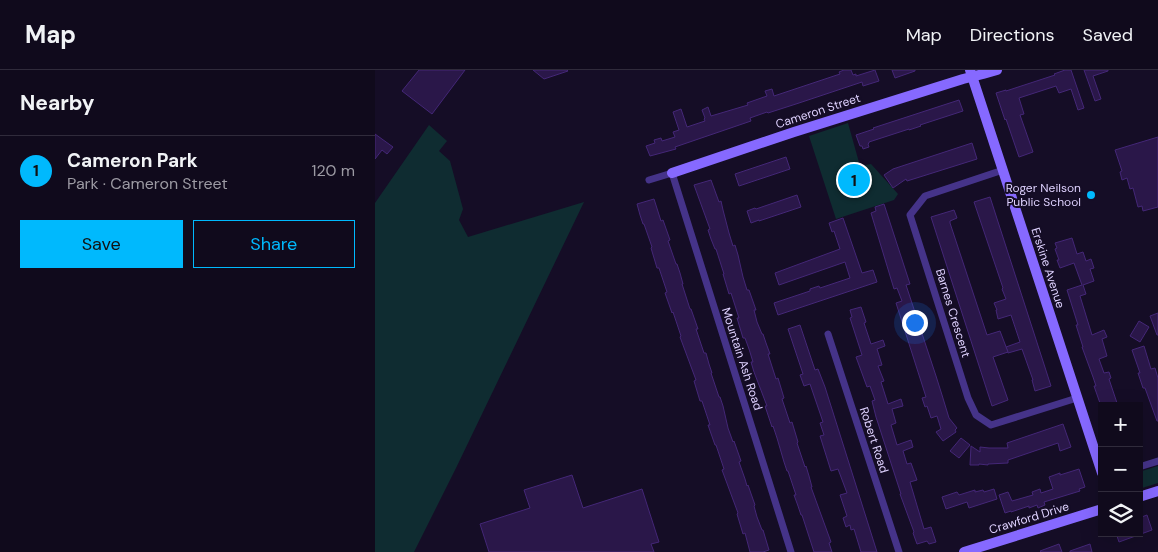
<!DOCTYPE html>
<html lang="en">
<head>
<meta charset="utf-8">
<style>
  body { margin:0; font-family:"DM Sans",sans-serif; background:#191325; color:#f1f3f6 }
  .controls { position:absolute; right:15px; bottom:15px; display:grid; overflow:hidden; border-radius:0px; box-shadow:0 5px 20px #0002 }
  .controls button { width:45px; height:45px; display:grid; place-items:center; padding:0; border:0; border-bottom:1px solid #302b3b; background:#100a1c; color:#f1f3f6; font:25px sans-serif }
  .you { position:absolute; left:539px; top:252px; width:18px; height:18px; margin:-12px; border:4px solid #fff; border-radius:50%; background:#1a73e8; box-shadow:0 0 0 8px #1a73e833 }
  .badge { display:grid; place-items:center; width:32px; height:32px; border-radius:50%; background:#00b9fd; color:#111; font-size:16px; font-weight:700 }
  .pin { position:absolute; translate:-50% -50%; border:2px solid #fff; box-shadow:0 1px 5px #0006 }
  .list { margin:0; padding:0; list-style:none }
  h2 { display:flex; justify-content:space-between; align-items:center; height:65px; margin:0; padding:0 20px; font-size:21px }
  h2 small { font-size:16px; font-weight:400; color:#9c9aa3 }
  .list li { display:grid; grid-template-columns:32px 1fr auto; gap:15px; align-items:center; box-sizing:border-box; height:70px; padding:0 20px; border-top:1px solid #302b3b }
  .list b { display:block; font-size:19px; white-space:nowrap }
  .list p { margin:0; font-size:16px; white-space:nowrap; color:#9c9aa3 }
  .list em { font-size:16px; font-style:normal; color:#9c9aa3 }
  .actions { display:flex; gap:10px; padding:15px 20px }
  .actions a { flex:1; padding:11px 0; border:1px solid #00b9fd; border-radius:0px; text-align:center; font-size:18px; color:#00b9fd }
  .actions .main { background:#00b9fd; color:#111 }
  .icon { flex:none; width:28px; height:28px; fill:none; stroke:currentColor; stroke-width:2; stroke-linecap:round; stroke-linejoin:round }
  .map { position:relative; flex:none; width:783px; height:482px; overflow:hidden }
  header { display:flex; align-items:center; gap:30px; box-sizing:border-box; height:70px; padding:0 25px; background:#100a1c; border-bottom:1px solid #302b3b }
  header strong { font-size:24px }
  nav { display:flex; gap:28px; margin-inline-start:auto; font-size:18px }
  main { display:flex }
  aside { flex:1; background:#100a1c }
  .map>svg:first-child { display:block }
</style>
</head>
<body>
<header>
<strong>Map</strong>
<nav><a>Map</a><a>Directions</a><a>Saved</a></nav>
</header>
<main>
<aside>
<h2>Nearby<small></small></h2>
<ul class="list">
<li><span class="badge">1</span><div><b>Cameron Park</b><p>Park · Cameron Street</p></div><em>120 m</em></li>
</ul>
<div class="actions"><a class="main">Save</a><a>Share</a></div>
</aside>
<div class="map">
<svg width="783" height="482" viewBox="0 0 783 482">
  <rect width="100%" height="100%" fill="#150d26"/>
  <g fill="#0f2c31">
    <path d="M473 53 485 96 496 94 523 124 519 130 461 149 434 66Z"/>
    <path d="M54 55 72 71 64 81 75 91 88 139 84 150 93 167 209 132 82 396 39 482H0V133Z"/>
    <path d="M783 396V413L764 419V402Z"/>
  </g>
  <g fill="#2a1749" stroke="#442777">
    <path d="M44 0H90L57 44 27 21Z"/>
    <path d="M158 0H192L193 1 169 9Z"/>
    <path d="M469 0H476L478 5 481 4V6L500 0 504 11 488 16 487 12 424 33 393 43 392 42 375 48 376 51 300 77 301 79 275 86 271 76 280 73 279 70 286 68 287 71 300 67 298 62 304 60 298 42 306 39 312 57 330 51 329 49 330 48 327 40 333 37 336 46 373 35 372 33 392 26 390 21 397 19 399 26 465 4 464 2Z"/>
    <path d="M517 0H540V1L520 8Z"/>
    <path d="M690 0H696L709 38 703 40 696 19 684 23 681 16 644 28 649 44 645 45 658 82 644 87 631 49 630 50 621 23 631 20V21L680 5 679 4Z"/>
    <path d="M709 0H733V1L718 6 726 29 720 31Z"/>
    <path d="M584 30 588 41 545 55 546 56 534 60V59L494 72V73L493 74 494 77 488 79 487 76H485L481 65 499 59 498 58Z"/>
    <path d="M0 64 18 77 12 84 7 80 0 89Z"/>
    <path d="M783 67V137L768 141 767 136 763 137 758 118 755 119 752 108 747 110 745 102 747 101 740 80Z"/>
    <path d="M597 73 602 89 532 111 531 109 518 118 509 105 518 99Z"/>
    <path d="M411 87 415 99 364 116 360 104Z"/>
    <path d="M336 110 344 132 346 131 348 140 354 163 358 176 360 175 363 185 368 207 372 220H374L381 240H379L382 252 387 264H388L391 273 395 284H393L401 309 403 308 409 328 407 329 415 353 417 352 423 372 422 373 430 397 431 396 434 406 437 417H436L456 472 454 473 457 482H439L427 445H426L423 436 419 425H421L413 401H412L409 392 402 368 398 356 397 357 390 336H392L379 302 376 292H378L374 279 370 268H368L362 248H364L356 223 354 224 348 204H349L341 179H340L336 169 333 160 335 159 319 115Z"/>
    <path d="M422 125 426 137 384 151V150L376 153 372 141 380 138 381 139Z"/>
    <path d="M615 127 676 316 660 321 657 310H658L647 279 633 283 631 277 645 272 636 245 623 249 621 240H622L619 233 631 229 627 219 628 218 599 132Z"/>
    <path d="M279 129 286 151 288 150 295 170 293 171 301 194H302L305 203 308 214H307L315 239H316L323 259H321L329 283H331L334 294 337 303H336L344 327H345L348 336 353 358 358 372 359 371 366 391 364 392 370 409 372 416 373 415 380 435 379 436 382 447 387 460H388L394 480 388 482H375L370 463 368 464 362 444 363 443 347 400 349 399 341 375H340L333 355H335L327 331H325L319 311 321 310 305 267 306 266 298 242 297 243 290 223 292 222 284 198H282L276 178 277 177 269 154H268L265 145 262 134Z"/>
    <path d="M509 134 535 214 531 215 561 306 567 325 574 348 582 358 580 360 581 362 568 371 561 362 566 359 562 346 556 348 552 336 550 337 547 328 551 327 521 233 527 231 522 218 519 219 496 143 501 141 500 137Z"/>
    <path d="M579 140 582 148 575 151V153L612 265 625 261 633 282 618 287 633 330 617 336 556 147Z"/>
    <path d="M468 148 487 203 498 200 502 212 403 245 399 233 435 221V219L444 216 445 218 475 208 470 192 404 215 400 203 465 179 459 161 457 162 454 153Z"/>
    <path d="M697 168 702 184 708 182 711 191 716 189 719 198 715 199 719 211 708 215 711 224 705 226 717 265 729 260 732 267 727 269 732 286 724 289 729 303 734 302 736 308 734 309 743 336H726L719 316H721L718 307 707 277H708L701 255H703L692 220 707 215 699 193 685 198 682 190H684L680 179 682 178 680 173Z"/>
    <path d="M486 237 491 252 489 253 496 274 508 270 510 276 502 279 507 295 503 296 509 311 506 312 513 334 526 329 528 336 517 339 521 353 516 355 522 375 536 370 538 377 528 381 532 394 536 393 542 410 535 412 549 459 556 457 561 472 554 474 552 471 542 474 538 463 539 462 525 424H526L501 347 497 331 500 330 495 316 492 317 481 287 487 285 475 248 477 247 475 240Z"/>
    <path d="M783 243V265H782L775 246Z"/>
    <path d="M764 251 774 257 765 272 755 266Z"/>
    <path d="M425 255 440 300 443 299 450 317 502 482H486L479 459 476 460 475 455 471 457 468 448 472 446 465 425 472 423 463 399 456 401 445 366 449 365 445 353 448 352 435 314 429 316 425 305 428 304 413 259Z"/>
    <path d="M769 276 776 299 780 298 783 308V351H782L770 318H768L763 303H765L757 280Z"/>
    <path d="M688 354 696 377 685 381 683 373 633 390V393L613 394V395L604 394V395H595L596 376 605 382V377L614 378H633L632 373Z"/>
    <path d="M586 368 595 375 584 388 575 381Z"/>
    <path d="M704 399 710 417 704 419 705 421 669 432 670 435 663 438 662 435 654 438V436L636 442V441L630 443 624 425 633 422 637 431 658 425 657 422 665 419 666 423 678 419 674 407 685 403V405Z"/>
    <path d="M197 405 208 438 267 419 284 472 276 474 279 482H114L105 454 155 438 149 420Z"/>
    <path d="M619 419 622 429 594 438 592 432 571 439 567 427 582 422 584 425 600 420V422L608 420 609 422Z"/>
    <path d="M772 445 777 460 744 472 741 463H764V448Z"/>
    <path d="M684 474 687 482H666L665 481Z"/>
    <path d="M715 474 717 482H695V481Z"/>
  </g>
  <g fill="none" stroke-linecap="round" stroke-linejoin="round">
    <g stroke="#453389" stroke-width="7">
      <path d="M628 100 550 126 535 145 593 328 601 345 616 355 702 328"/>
      <path d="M274 110 297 103 416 482"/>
      <path d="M453 264 524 482"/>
      <path d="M764 397 783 391"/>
    </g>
    <g stroke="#8669ff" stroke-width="10">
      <path d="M595 0 727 403"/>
      <path d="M297 103 419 62 588 9 608 4 622 0"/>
      <path d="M764 427 783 421"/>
      <path d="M589 482 727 439"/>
    </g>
  </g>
  <circle fill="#00b9fd" stroke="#150d26" stroke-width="2" cx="716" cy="125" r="5"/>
  <g text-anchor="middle" stroke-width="4" stroke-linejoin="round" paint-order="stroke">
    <g font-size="12" fill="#dfd2ff" stroke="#150d26">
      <text transform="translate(443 41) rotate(-18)" y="4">Cameron Street</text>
      <text transform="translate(673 198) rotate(72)" y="4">Erskine Avenue</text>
      <text transform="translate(578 243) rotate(73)" y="4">Barnes Crescent</text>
      <text transform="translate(367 289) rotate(72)" y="4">Mountain Ash Road</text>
      <text transform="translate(499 370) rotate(72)" y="4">Robert Road</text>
      <text transform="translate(654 448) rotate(-17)" y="4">Crawford Drive</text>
    </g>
    <g font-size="12" fill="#dfd2ff" stroke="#150d26" text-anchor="end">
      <text x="706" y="122">Roger Neilson<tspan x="706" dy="14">Public School</tspan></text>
    </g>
  </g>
</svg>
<div class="controls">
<button>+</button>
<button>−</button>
<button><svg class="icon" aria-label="layers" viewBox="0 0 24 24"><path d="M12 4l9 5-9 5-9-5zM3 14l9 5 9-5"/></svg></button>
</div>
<div class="you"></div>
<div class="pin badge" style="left:479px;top:110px">1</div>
</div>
</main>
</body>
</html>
